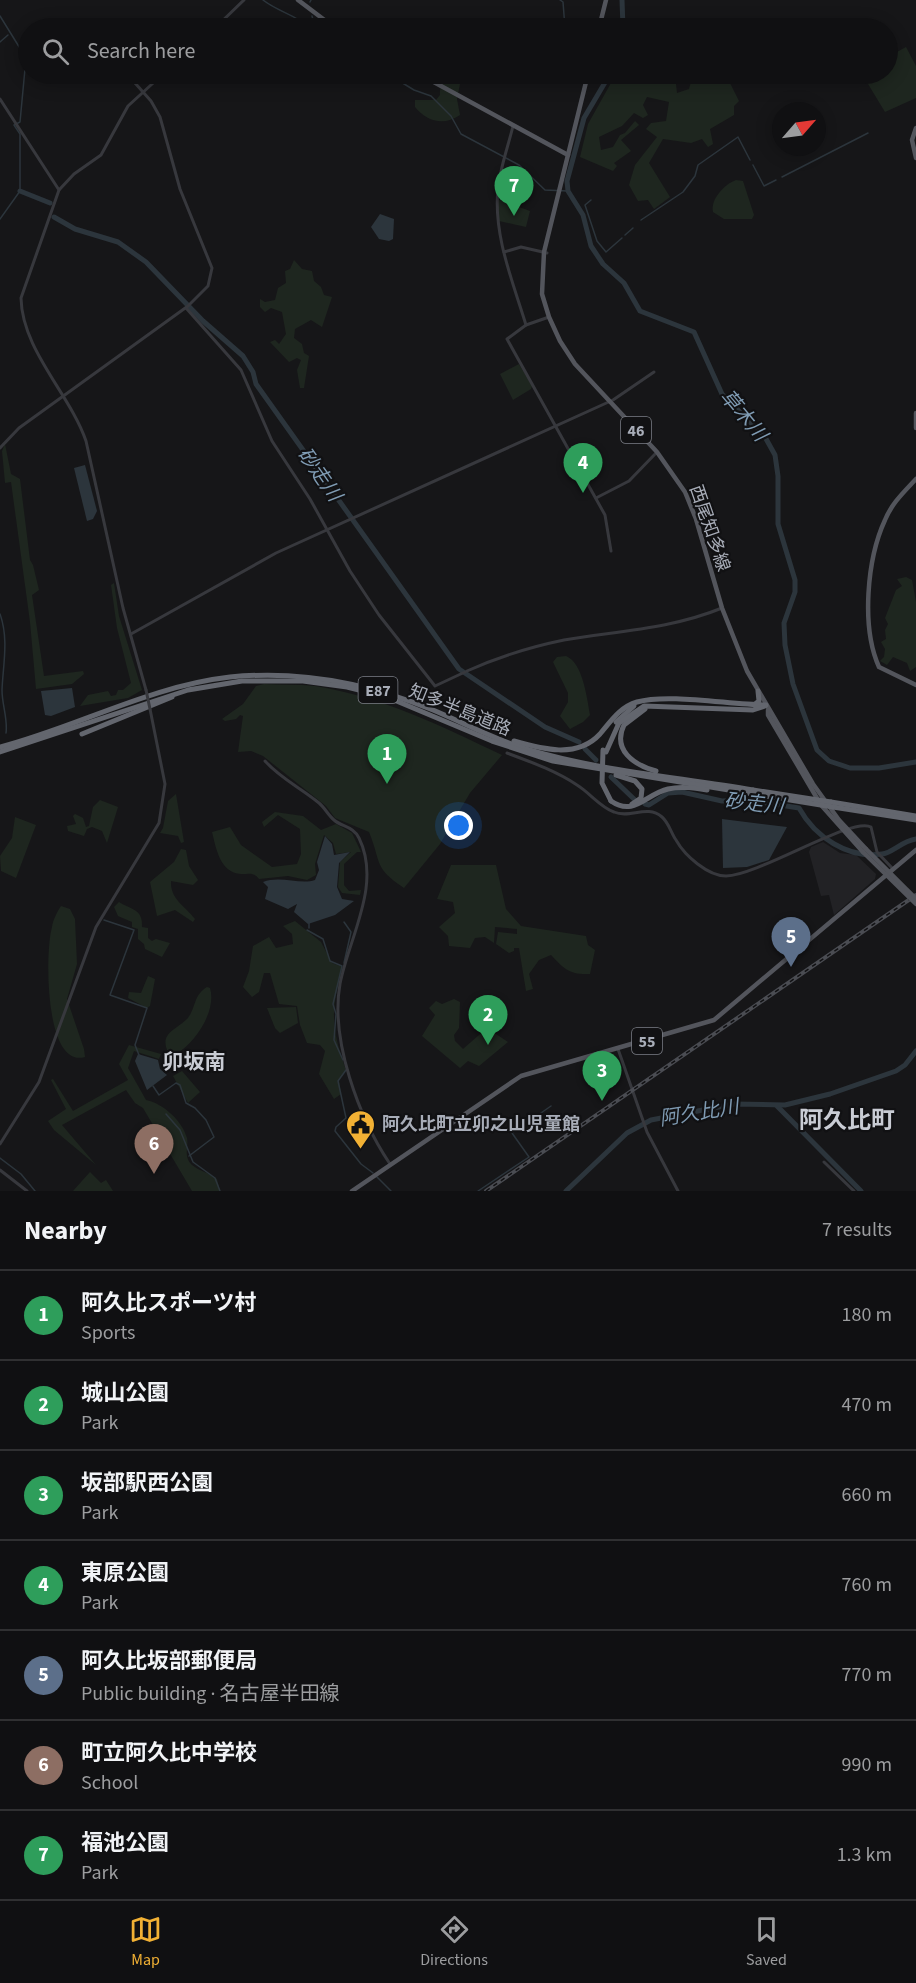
<!DOCTYPE html>
<html lang="en">
<head>
<meta charset="utf-8">
<style>
  body { margin:0; font-family:"Source Sans 3","Noto Sans JP",sans-serif; background:#19191b; color:#f1f3f6 }
  .compass { position:absolute; left:772px; top:102px; width:54px; height:54px; border-radius:50%; background:#101012; box-shadow:0 3px 15px #0003; rotate:62deg }
  .you { position:absolute; left:459px; top:826px; width:21px; height:21px; margin:-15px; border:4px solid #fff; border-radius:50%; background:#1a73e8; box-shadow:0 0 0 9px #1a73e833 }
  .badge { display:grid; place-items:center; width:39px; height:39px; border-radius:50%; background:#f2b134; color:#fff; font-size:20px; font-weight:700 }
  .pin { position:absolute; translate:-50% -50px; filter:drop-shadow(0 2px 3px #0008) }
  .pin::after { content:''; position:absolute; top:32px; width:21px; height:18px; background:inherit; clip-path:polygon(0 0,100% 0,50% 100%) }
  .list { margin:0; padding:0; list-style:none }
  h2 { display:flex; justify-content:space-between; align-items:center; height:78px; margin:0; padding:0 24px; font-size:26px }
  h2 small { font-size:20px; font-weight:400; color:#9c9d9f }
  .list li { display:grid; grid-template-columns:39px 1fr auto; gap:18px; align-items:center; box-sizing:border-box; height:90px; padding:0 24px; border-top:2px solid #303032 }
  .list b { display:block; font-size:22px; white-space:nowrap }
  .list p { margin:0; font-size:20px; white-space:nowrap; color:#9c9d9f }
  .list em { font-size:20px; font-style:normal; color:#9c9d9f }
  .icon { flex:none; width:33px; height:33px; fill:none; stroke:currentColor; stroke-width:2; stroke-linecap:round; stroke-linejoin:round }
  .map { position:relative; flex:none; width:916px; height:1191px; overflow:hidden }
  .search { position:absolute; background:#101012; box-shadow:0 3px 15px #0003; left:18px; right:18px; top:18px; height:66px; display:flex; align-items:center; gap:15px; box-sizing:border-box; padding:0 21px; border-radius:33px; color:#9c9d9f; font-size:22px }
  .sheet { height:708px; background:#101012 }
  nav { display:flex; justify-content:space-around; align-items:center; box-sizing:border-box; height:84px; border-top:2px solid #303032; background:#101012; font-size:16px; color:#9c9d9f }
  nav a { display:grid; justify-items:center; gap:3px }
  nav .on { color:#f2b134 }
  .map>svg:first-child { display:block }
</style>
</head>
<body>
<div class="map">
<svg width="916" height="1191" viewBox="0 0 916 1191">
  <rect width="100%" height="100%" fill="#161618"/>
  <path fill="#222225" d="M823 842 840 853 856 855 876 874 875 879 834 915 829 895 821 896 809 852 811 847Z"/>
  <g fill="#1e261f">
    <path d="M906 47 916 66V98L885 112 862 74H888V57Z"/>
    <path d="M450 74H459L461 79 457 99 460 115C444 126 427 122 415 107V100H436L440 95C439 86 444 80 450 74Z"/>
    <path d="M616 74H656L663 80 676 84 677 93 689 89 692 78 699 81 709 78 710 74 726 75 739 101 734 106V115L710 129 713 144 708 147 702 139 691 143 663 139 649 163 670 197 654 209 648 200 638 201 629 185 635 165 657 137 646 129 651 123 666 121 669 102 647 97 643 105 648 115 643 118 634 113 622 126 599 137 601 150 613 147 620 135 625 133 635 121 639 125 621 140 631 151 614 163 617 166 613 171 580 157 588 124Z"/>
    <path d="M736 180 743 181 754 215 752 219H724L713 212C710 199 725 184 736 180Z"/>
    <path d="M497 199 530 211 526 227 499 221Z"/>
    <path d="M294 260 302 269 312 271 314 281 321 287 324 295 332 297 322 327 311 320 295 329 294 338 302 344 304 353 309 356 304 388H300L297 370 301 360 297 358 289 362 270 342 275 340 279 344 286 334 282 312 271 308 265 312 260 307V299L265 302 275 300 278 288 286 283 285 271 290 269Z"/>
    <path d="M519 364 532 386 531 389 513 400 500 374Z"/>
    <path d="M5 444 11 474 20 479 30 560 33 565 39 590 32 595 44 676 83 671 84 674 72 684 36 689 30 622 11 482 5 483 2 451Z"/>
    <path d="M906 577 912 580 916 602V667L910 671 907 663 893 657 887 665 880 661 884 657 885 649 881 642 886 639 885 630 888 624 885 618 896 590 902 586 897 579Z"/>
    <path d="M114 583 119 616 142 690 128 698 80 706 88 695 108 691 111 696 116 695 118 690H123L131 683 117 628 111 585Z"/>
    <path d="M566 656C583 663 587 698 590 715L583 722 570 729 560 716 568 702V693L553 662 557 657Z"/>
    <path d="M264 684C281 685 298 684 315 686 383 697 441 726 502 755L470 793 440 844 404 888C373 867 382 864 369 832L335 818 326 806 263 756 251 751 238 752 243 716 240 715 236 719 225 721 222 719 243 704 256 686Z"/>
    <path d="M176 794 184 842 181 843 178 836 160 833 163 828 168 801Z"/>
    <path d="M100 800 118 807 107 843 102 831 92 827 87 829 84 836 68 831 67 826 76 824 73 816 75 814 83 818 86 827 89 826 93 807Z"/>
    <path d="M275 812 303 816 321 830 336 824 352 833 361 852H357L344 864V885L349 891 361 890 360 895 342 893 338 887 340 862 351 852 336 854 333 843 324 835 315 864 316 875 307 880 288 876 259 879C254 872 249 874 241 874 220 873 216 848 212 832L230 827 241 845 272 867 297 864 301 854 300 829 278 815 264 827 262 822Z"/>
    <path d="M15 817 36 825 16 878 1 871 0 856 12 838Z"/>
    <path d="M181 849 186 850 189 866 198 880 193 885 171 881C170 899 185 906 195 919L193 922 175 910 157 916 150 882 174 862Z"/>
    <path d="M451 865H496L506 909 521 926 586 936 588 945 595 950 590 974C570 975 564 969 551 955L539 960 529 974 533 989 526 991 519 948H514V951L509 953 496 944 498 932 517 934V929L495 927 494 943 485 937 475 938 470 948 449 946 448 936 439 927 455 913 453 902 437 899Z"/>
    <path d="M119 902C132 910 143 909 142 927L148 928V938L152 941 156 939 170 943 162 957 145 949 144 944 138 939V929L132 927V922L118 916 114 907Z"/>
    <path d="M61 906 70 909 75 919 77 964 67 999 84 1049 85 1057C44 1069 45 951 52 927 53 920 57 912 61 906Z"/>
    <path d="M295 921 321 942 332 963 343 967C330 1011 331 1028 346 1070L339 1080 341 1094 334 1099 319 1074 325 1051 320 1045 307 1043 300 1025 297 1006 279 1004 270 973H264L259 992 252 997 243 987 249 971 253 946 269 937 276 948 293 944 292 934 283 926Z"/>
    <path d="M148 976 155 979 150 1006 147 1008 128 998 129 992 141 993Z"/>
    <path d="M207 987 210 988C217 1011 195 1043 176 1054L168 1052C159 1033 176 1030 187 1019 196 1009 193 995 207 987Z"/>
    <path d="M454 999 460 1002 459 1028 454 1035 455 1041 463 1049 487 1028 508 1042 479 1066 468 1061 460 1068 422 1036 435 1015 429 1008 436 1001 442 1004Z"/>
    <path d="M296 1007 298 1023 280 1033 275 1028 267 1008Z"/>
    <path d="M129 1045 161 1054 159 1059 134 1051 128 1068 146 1100C162 1103 182 1120 187 1138 189 1147 183 1156 192 1165 199 1171 210 1173 217 1179L220 1191H192L143 1108 135 1103 126 1090 62 1125 96 1165 54 1130 48 1121 66 1109 51 1080 53 1079 73 1111 128 1080 119 1064Z"/>
    <path d="M182 1071 200 1092 188 1103 173 1076Z"/>
    <path d="M90 1172 101 1183 106 1180 113 1191H73Z"/>
  </g>
  <g fill="#2c353c">
    <path d="M380 214 394 219 393 239 389 241 379 239 371 227Z"/>
    <path d="M85 465 97 511 93 519 87 521 74 468Z"/>
    <path d="M72 688 75 707 51 716 45 715 41 691Z"/>
    <path d="M722 819 787 827 769 860 747 867 723 868Z"/>
    <path d="M325 836 332 844 334 855 350 852 339 863 337 887 342 899 354 901 335 915 308 924 294 912 297 904 288 909 265 899 268 887 263 882C280 875 300 885 315 880L319 870 317 862Z"/>
    <path d="M138 1054 158 1060 160 1069 167 1075 147 1090 135 1061Z"/>
  </g>
  <g fill="none" stroke-linecap="round" stroke-linejoin="round">
    <g stroke="#2c353c" stroke-width="1.5">
      <path d="M263 0C278 12 295 14 310 28"/>
      <path d="M560 0 563 2 565 28"/>
      <path d="M310 2 311 0"/>
      <path d="M0 16 26 58 20 122 14 125 20 134V191L0 219"/>
      <path d="M312 16 315 28"/>
      <path d="M0 42 8 35"/>
      <path d="M375 74 396 79 414 90 431 96 451 116 461 134 519 165 545 190 568 191"/>
      <path d="M753 165 764 186 776 180"/>
      <path d="M782 177 868 133"/>
      <path d="M591 200 585 205 597 241 606 252 622 238"/>
      <path d="M641 220 683 192 695 176 698 165 738 137 750 160"/>
      <path d="M625 235 633 228"/>
      <path d="M0 614C9 639 3 665 2 690 2 705 8 719 6 733"/>
      <path d="M104 920 134 930 110 995 147 1008 135 1045 139 1055"/>
      <path d="M309 923V928"/>
      <path d="M307 930 323 939 330 961 342 966 333 1004 336 1014 334 1040 343 1060"/>
      <path d="M344 963 351 932 344 922"/>
      <path d="M346 1070 338 1081 346 1118 336 1127 335 1131 361 1164 373 1173"/>
      <path d="M153 1086 159 1095 176 1083 180 1085 186 1103 195 1108 206 1120 214 1137 189 1156"/>
      <path d="M166 1114 180 1130 193 1162 215 1178 220 1191"/>
      <path d="M0 1158 21 1174 35 1191"/>
      <path d="M376 1176 391 1191"/>
      <path d="M478 1191 529 1157 512 1133 551 1106"/>
    </g>
    <g stroke="#2c353c" stroke-width="5">
      <path d="M622 0 623 28"/>
      <path d="M610 74 584 118 567 181 568 191 583 215 591 246 603 264 624 283 640 311 694 332 722 394 765 437 775 455 778 476V524L795 580V592L784 623 785 645 793 684 817 750 829 761 850 768H879L916 762"/>
      <path d="M20 191 50 203"/>
      <path d="M54 217 75 229 118 242 146 262 203 321 243 356 253 372 256 384 459 669 545 727 579 742"/>
      <path d="M585 749 596 760"/>
      <path d="M611 777 635 800"/>
      <path d="M645 804 649 805 668 793 682 792 722 801 747 800 799 808C815 837 848 859 882 854 892 853 902 841 916 839"/>
      <path d="M777 1106 861 1191"/>
      <path d="M566 1191 627 1133 651 1120 734 1104 785 1105 830 1094 896 1071 905 1065 916 1051"/>
    </g>
    <g stroke="#37383d" stroke-width="3">
      <path d="M215 28 244 0"/>
      <path d="M0 99 59 190"/>
      <path d="M513 126C508 147 500 168 498 189 493 235 513 282 526 325"/>
      <path d="M504 252 521 247 547 253"/>
      <path d="M186 308 241 370 272 441 310 499 350 571 379 615 435 686 465 672"/>
      <path d="M549 317 526 325 507 339 605 515 611 551"/>
      <path d="M0 448 19 428 188 306 208 286 212 268 180 189 160 117 151 101 127 74"/>
      <path d="M596 498 629 481 657 452"/>
      <path d="M131 634 276 553 613 400 654 372"/>
      <path d="M467 671C498 657 530 647 564 640 617 631 671 629 722 608"/>
      <path d="M146 690 123 608 86 441C70 394 22 350 21 298L59 190 74 174 101 155 128 106 163 74"/>
      <path d="M507 753C531 762 556 771 577 785 590 793 600 807 614 812 630 819 647 804 662 817 669 823 671 833 676 840 685 856 708 876 726 876 760 875 852 816 871 827L877 852 893 869"/>
      <path d="M265 761C281 779 301 788 319 803 325 808 328 815 334 820 342 827 353 826 359 838 382 885 349 937 340 984 330 1040 359 1118 390 1164"/>
      <path d="M618 1049 647 1132 678 1191"/>
      <path d="M0 1144 39 1082 96 927 159 823 165 784 150 709"/>
      <path d="M824 1162 854 1191"/>
      <path d="M0 1170 27 1191"/>
    </g>
    <g stroke="#53555c" stroke-width="4.5">
      <path d="M298 0 335 28"/>
      <path d="M599 28 606 0"/>
      <path d="M419 74 568 155"/>
      <path d="M588 74 544 252 542 294 549 317 560 341 575 364 657 452 685 492 696 519 722 608 747 671 813 784 839 820 866 849"/>
      <path d="M916 128 912 140 916 158"/>
      <path d="M916 413V428"/>
      <path d="M916 479C904 492 892 503 885 520 867 559 861 627 879 667L916 685"/>
      <path d="M768 710V715L821 805 863 852"/>
      <path d="M352 1191 521 1076 714 1020 916 850"/>
    </g>
    <g stroke="#63666e" stroke-width="5">
      <path d="M754 705 759 701 758 691"/>
      <path d="M645 709 624 725C612 750 634 765 656 771"/>
      <path d="M616 722 634 706"/>
      <path d="M82 734 172 697"/>
      <path d="M514 741C542 749 577 759 600 734 611 721 620 707 637 702 669 693 731 705 766 705"/>
      <path d="M0 747C77 727 150 686 230 677 301 670 368 683 433 710 464 723 494 739 526 749 599 771 678 777 753 790"/>
      <path d="M0 752 188 690 242 681H303L347 687 387 697 492 741 553 761 753 794"/>
      <path d="M606 752 619 723 644 706 753 710 765 706"/>
      <path d="M616 775 635 781 642 789 641 798 632 804"/>
      <path d="M611 801C634 817 646 794 668 789 681 786 694 788 707 790"/>
      <path d="M831 802 916 816"/>
      <path d="M833 807 916 820"/>
    </g>
    <defs>
      <path id="rail" d="M486 1191 916 895"/>
    </defs>
    <use href="#rail" stroke="#4a4c52" stroke-width="4"/>
    <use href="#rail" stroke="#111113" stroke-width="1.5" stroke-dasharray="4.5" stroke-linecap="butt"/>
    <path stroke="#37383d" stroke-width="3" d="M146 690 150 709"/>
    <g stroke="#53555c" stroke-width="4.5">
      <path d="M866 849 916 899"/>
      <path d="M863 852 916 904"/>
    </g>
    <g stroke="#63666e" stroke-width="5">
      <path d="M603 750 602 783 611 801"/>
      <path d="M753 790 831 802"/>
      <path d="M753 794 833 807"/>
    </g>
  </g>
  <defs>
    <symbol id="civic-pin" viewBox="-11 -11 22 30"><path d="M0 17L-7.5 6A9.5 9.5 0 1 1 7.5 6Z" fill="#f2b134" stroke="#111113"/><path d="M-.6-6.5H3V-4.5H.6V-3L4-1V1h2V6H-6V1h2V-1L-.6-3ZM-1.2 2.5V6h2.4V2.5Z" fill="#111"/></symbol>
  </defs>
  <g fill-rule="evenodd">
    <use href="#civic-pin" x="344" y="1108" width="33" height="45"/>
  </g>
  <g text-anchor="middle" stroke-width="4.5" stroke-linejoin="round" paint-order="stroke">
    <g fill="#111113" stroke="#7b7e86" stroke-width="1.5">
      <rect x="621" y="417" width="30" height="26" rx="4.5"/>
      <rect x="358.5" y="677" width="39" height="26" rx="4.5"/>
      <rect x="632" y="1028" width="30" height="26" rx="4.5"/>
    </g>
    <g font-size="16" font-weight="bold" fill="#a8adb8">
      <text x="636" y="436">46</text>
      <text x="378" y="696">E87</text>
      <text x="647" y="1047">55</text>
    </g>
    <g font-size="18" fill="#a8adb8" stroke="#111113">
      <text transform="translate(710 528) rotate(71)" y="6">西尾知多線</text>
      <text transform="translate(460 710) rotate(22)" y="6">知多半島道路</text>
    </g>
    <g font-size="18" font-weight="bold" fill="#a8adb8" stroke="#111113" text-anchor="start">
      <text x="382" y="1130">阿久比町立卯之山児童館</text>
    </g>
    <g font-size="20" font-style="italic" fill="#7f9bb3" stroke="#111113">
      <text transform="translate(744 415) rotate(50)" y="7">草木川</text>
      <text transform="translate(320 474) rotate(55)" y="7">砂走川</text>
      <text transform="translate(754 803) rotate(6)" y="7">砂走川</text>
      <text transform="translate(699 1112) rotate(-9)" y="7">阿久比川</text>
    </g>
    <g font-size="21" font-weight="bold" fill="#c9ccd4" stroke="#111113">
      <text x="194" y="1069">卯坂南</text>
    </g>
    <g font-size="24" font-weight="bold" fill="#c9ccd4" stroke="#111113">
      <text x="847" y="1128">阿久比町</text>
    </g>
  </g>
</svg>
<svg class="compass" viewBox="-18 -18 36 36"><path d="M0-13l5 13h-10z" fill="#e53935"/><path d="M0 13l5-13h-10z" fill="#9c9d9f"/></svg>
<div class="you"></div>
<div class="pin badge" style="left:387px;top:784px;background:#2e9e5b">1</div>
<div class="pin badge" style="left:488px;top:1045px;background:#2e9e5b">2</div>
<div class="pin badge" style="left:602px;top:1101px;background:#2e9e5b">3</div>
<div class="pin badge" style="left:583px;top:493px;background:#2e9e5b">4</div>
<div class="pin badge" style="left:791px;top:967px;background:#5c6f8a">5</div>
<div class="pin badge" style="left:154px;top:1174px;background:#8d6e63">6</div>
<div class="pin badge" style="left:514px;top:216px;background:#2e9e5b">7</div>
<div class="search"><svg class="icon" aria-label="search" viewBox="0 0 24 24"><circle cx="10" cy="10" r="6"/><path d="M15 15l6 6"/></svg>Search here</div>
</div>
<section class="sheet">
<h2>Nearby<small>7 results</small></h2>
<ul class="list">
<li><span class="badge" style="background:#2e9e5b">1</span><div><b>阿久比スポーツ村</b><p>Sports</p></div><em>180 m</em></li>
<li><span class="badge" style="background:#2e9e5b">2</span><div><b>城山公園</b><p>Park</p></div><em>470 m</em></li>
<li><span class="badge" style="background:#2e9e5b">3</span><div><b>坂部駅西公園</b><p>Park</p></div><em>660 m</em></li>
<li><span class="badge" style="background:#2e9e5b">4</span><div><b>東原公園</b><p>Park</p></div><em>760 m</em></li>
<li><span class="badge" style="background:#5c6f8a">5</span><div><b>阿久比坂部郵便局</b><p>Public building · 名古屋半田線</p></div><em>770 m</em></li>
<li><span class="badge" style="background:#8d6e63">6</span><div><b>町立阿久比中学校</b><p>School</p></div><em>990 m</em></li>
<li><span class="badge" style="background:#2e9e5b">7</span><div><b>福池公園</b><p>Park</p></div><em>1.3 km</em></li>
</ul>
</section>
<nav>
<a class="on"><svg class="icon" aria-label="map" viewBox="0 0 24 24"><path d="M3 6l6-2 6 2 6-2v14l-6 2-6-2-6 2zM9 4v14M15 6v14"/></svg>Map</a>
<a><svg class="icon" aria-label="directions" viewBox="0 0 24 24"><path d="M12 3l9 9-9 9-9-9zM9 14v-3h6M13 9l2 2-2 2"/></svg>Directions</a>
<a><svg class="icon" aria-label="saved" viewBox="0 0 24 24"><path d="M7 4h10v16l-5-4-5 4z"/></svg>Saved</a>
</nav>
</body>
</html>
